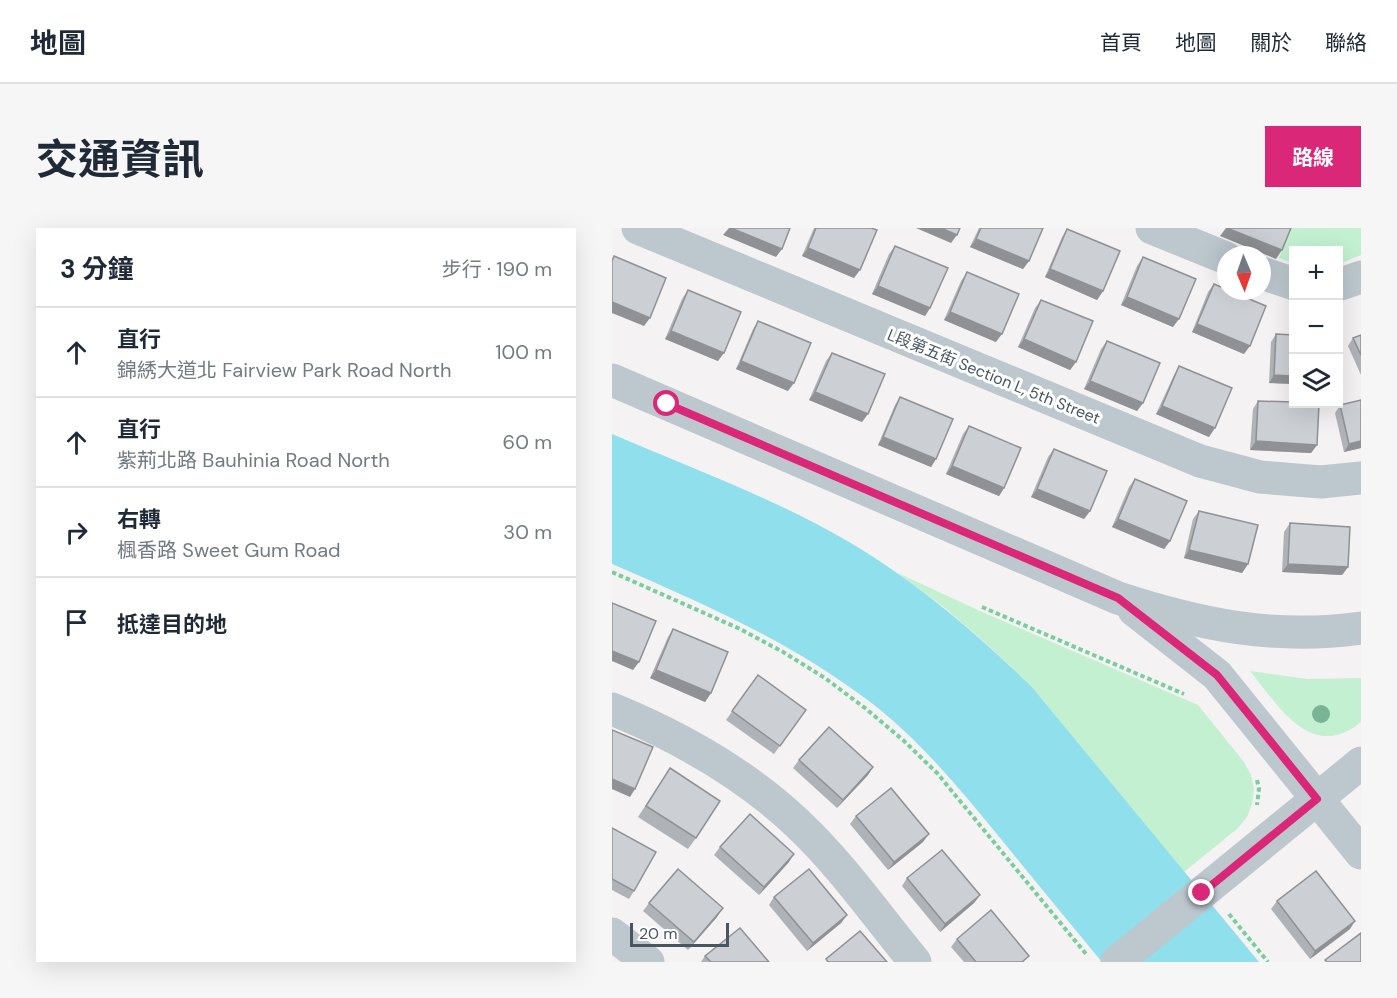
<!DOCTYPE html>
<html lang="zh-TW">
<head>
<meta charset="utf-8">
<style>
  body { margin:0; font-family:"DM Sans","Noto Sans TC",sans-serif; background:#f6f6f7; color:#1f2937 }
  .controls { position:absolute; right:18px; top:18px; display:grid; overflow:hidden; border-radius:0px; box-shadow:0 6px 24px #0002 }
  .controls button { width:54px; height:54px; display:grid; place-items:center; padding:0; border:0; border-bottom:2px solid #e0e1e3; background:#fff; color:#1f2937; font:30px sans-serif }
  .compass { position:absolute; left:605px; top:18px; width:54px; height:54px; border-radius:50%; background:#fff; box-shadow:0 6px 24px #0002; rotate:178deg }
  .scale { position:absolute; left:18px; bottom:15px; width:99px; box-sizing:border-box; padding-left:6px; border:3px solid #49565f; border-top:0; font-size:16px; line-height:21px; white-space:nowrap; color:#49565f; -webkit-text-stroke:4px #fff; paint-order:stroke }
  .stop { position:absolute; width:18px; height:18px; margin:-14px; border:4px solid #db2777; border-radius:50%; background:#fff }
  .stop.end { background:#db2777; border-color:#fff; box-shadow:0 2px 6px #0008 }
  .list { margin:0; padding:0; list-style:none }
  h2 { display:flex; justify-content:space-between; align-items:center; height:78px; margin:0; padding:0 24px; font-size:26px }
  h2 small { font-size:20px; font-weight:400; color:#747a83 }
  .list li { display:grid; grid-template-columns:39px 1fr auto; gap:18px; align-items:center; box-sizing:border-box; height:90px; padding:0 24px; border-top:2px solid #e0e1e3 }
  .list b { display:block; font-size:22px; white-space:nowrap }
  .list p { margin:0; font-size:20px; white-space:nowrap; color:#747a83 }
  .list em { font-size:20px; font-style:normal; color:#747a83 }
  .icon { flex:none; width:33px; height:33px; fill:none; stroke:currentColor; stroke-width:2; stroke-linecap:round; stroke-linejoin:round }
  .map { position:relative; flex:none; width:749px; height:734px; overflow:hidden; border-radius:0px }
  header { display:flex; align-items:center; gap:36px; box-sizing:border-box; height:84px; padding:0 30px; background:#fff; border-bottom:2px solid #e0e1e3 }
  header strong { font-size:28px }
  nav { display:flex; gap:33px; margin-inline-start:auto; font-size:21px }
  .intro { display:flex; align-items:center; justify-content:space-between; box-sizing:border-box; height:144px; padding:0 36px }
  h1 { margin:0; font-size:42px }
  .button { padding:15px 27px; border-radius:0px; background:#db2777; color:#fff; font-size:21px; font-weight:700 }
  main { display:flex; gap:36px; padding:0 36px }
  aside { flex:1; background:#fff; border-radius:0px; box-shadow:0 6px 24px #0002 }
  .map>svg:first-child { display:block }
</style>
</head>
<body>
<header>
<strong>地圖</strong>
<nav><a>首頁</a><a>地圖</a><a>關於</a><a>聯絡</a></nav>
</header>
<div class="intro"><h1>交通資訊</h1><a class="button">路線</a></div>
<main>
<aside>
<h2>3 分鐘<small>步行 · 190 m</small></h2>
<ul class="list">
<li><svg class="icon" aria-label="ahead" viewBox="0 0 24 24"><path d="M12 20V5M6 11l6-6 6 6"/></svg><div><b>直行</b><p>錦綉大道北 Fairview Park Road North</p></div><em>100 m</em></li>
<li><svg class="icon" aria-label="ahead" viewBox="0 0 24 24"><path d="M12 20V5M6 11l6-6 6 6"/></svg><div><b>直行</b><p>紫荊北路 Bauhinia Road North</p></div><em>60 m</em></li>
<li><svg class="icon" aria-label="right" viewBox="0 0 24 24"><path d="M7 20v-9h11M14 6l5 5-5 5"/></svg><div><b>右轉</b><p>楓香路 Sweet Gum Road</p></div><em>30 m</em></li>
<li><svg class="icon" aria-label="arrive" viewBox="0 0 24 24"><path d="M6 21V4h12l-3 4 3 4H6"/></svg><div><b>抵達目的地</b></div></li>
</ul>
</aside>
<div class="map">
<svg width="749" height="734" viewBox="0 0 749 734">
  <rect width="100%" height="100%" fill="#f4f2f2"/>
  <g fill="#c2f0d1">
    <path d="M679 0H749V27L727 36 726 22H682L681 35 667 30Z"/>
    <path d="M286 345 368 383 586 477 632 534 639 547 642 561 640 576 635 589 626 600 572 644 419 458 377 418 333 380Z"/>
    <path d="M638 443 695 451 749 450V494C699 535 666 477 638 443Z"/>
  </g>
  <path fill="#8fdfec" d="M0 206C79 240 162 270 237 314 305 354 363 404 419 458L647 734H490C456 693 422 652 389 611 347 560 309 513 257 473 176 412 92 376 0 336Z"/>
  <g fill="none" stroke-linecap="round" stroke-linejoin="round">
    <g stroke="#79ce9f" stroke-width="4" stroke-dasharray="4.5 3" stroke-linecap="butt">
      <path d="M0 344 128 401 171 424 213 450 253 480 291 512 325 545 474 726"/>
      <path d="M370 379 572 466"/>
      <path d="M645 552 647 561 645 577"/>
      <path d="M617 686 656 734"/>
    </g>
    <g stroke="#bdc7ce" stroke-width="33">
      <path d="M26 0 588 233 648 249 709 254 749 250"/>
      <path d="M540 0 614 30"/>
      <path d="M650 45 682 56"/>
      <path d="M726 57 749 49"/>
      <path d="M0 152 506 370C589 397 662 412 749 400"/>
      <path d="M522 382 605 447 749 625"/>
      <path d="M0 481C68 509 131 544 185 595 229 636 265 688 303 734"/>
      <path d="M0 706 36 734"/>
      <path d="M505 734 749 535"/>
    </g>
  </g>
  <circle fill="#7bb494" cx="709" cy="486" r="9"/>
  <g fill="#afb2b6">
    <path d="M202 0H259L242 50 190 28Z"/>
    <path d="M367 0H431L417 33 411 41 358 19Z"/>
    <path d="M455 1 491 63 485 72 433 49 450 9Z"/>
    <path d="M283 18 318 80 313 88 260 66 277 26Z"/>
    <path d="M531 29 561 99 509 77 525 38Z"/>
    <path d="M355 44 384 114 332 92 349 53Z"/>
    <path d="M602 56 632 126 580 104 596 64Z"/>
    <path d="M76 62 106 133 53 111 70 71Z"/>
    <path d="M429 72 464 134 458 142 406 119 423 80Z"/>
    <path d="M146 93 176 163 124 141 141 101Z"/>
    <path d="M664 106 681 156 657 155 659 114Z"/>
    <path d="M749 107V147L736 118 741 110Z"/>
    <path d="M495 113 531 175 525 183 472 161 489 121Z"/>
    <path d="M220 125 250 194 197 172 214 133Z"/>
    <path d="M567 138 597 209 544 186 562 147Z"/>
    <path d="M288 169 324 231 319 239 266 217 283 177Z"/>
    <path d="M749 172V220L732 224 723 185 728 177Z"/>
    <path d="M646 173 705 217 699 225 638 222 641 181Z"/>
    <path d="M357 198 392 260 387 268 334 246 351 206Z"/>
    <path d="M442 221 478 283 472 291 419 269 436 229Z"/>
    <path d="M523 251 558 313 552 321 500 299 517 259Z"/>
    <path d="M587 283 636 336 630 345 572 330 581 291Z"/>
    <path d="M678 295 736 339 730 347 670 344 672 304Z"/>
    <path d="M61 401 99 465 93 474 38 450 56 409Z"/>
    <path d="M146 447 194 482 162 526 114 492Z"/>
    <path d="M187 532 261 539 256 547 225 580 181 540Z"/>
    <path d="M58 540 84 610 76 621 26 589Z"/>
    <path d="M244 588 311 614 276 642 238 596Z"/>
    <path d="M0 600 22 663 17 671 0 662Z"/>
    <path d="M108 619 177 634 147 667 102 627Z"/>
    <path d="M295 650 368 667 362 675 328 704 290 658Z"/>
    <path d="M162 669 235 687 229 695 195 723 157 677Z"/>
    <path d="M665 673 738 701 698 731 659 681Z"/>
    <path d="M37 675 105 689 76 722 31 683Z"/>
    <path d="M345 711 413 734H352L339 719Z"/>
    <path d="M93 728 157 734H89Z"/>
  </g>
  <g fill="#8f9194">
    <path d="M117 0H119L170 21 164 29 111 7Z"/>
    <path d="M304 0H329L345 7 339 15Z"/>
    <path d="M614 0H615L670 22 664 31 608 8Z"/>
    <path d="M364 11 417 33 411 41 358 19Z"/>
    <path d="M196 20 248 42 242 50 190 28Z"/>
    <path d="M438 41 491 63 485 72 433 49Z"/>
    <path d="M266 58 318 80 313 88 260 66Z"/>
    <path d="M515 69 567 91 561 99 509 77Z"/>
    <path d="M0 74 38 90 32 98 0 85Z"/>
    <path d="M338 84 390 106 384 114 332 92Z"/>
    <path d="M585 96 638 118 632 126 580 104Z"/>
    <path d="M59 103 112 125 106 133 53 111Z"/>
    <path d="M412 111 464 134 458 142 406 119Z"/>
    <path d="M129 133 182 155 176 163 124 141Z"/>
    <path d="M662 147 681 148V156L657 155Z"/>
    <path d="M478 153 531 175 525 183 472 161Z"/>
    <path d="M203 164 256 186 250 194 197 172Z"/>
    <path d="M550 178 603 200 597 209 544 186Z"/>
    <path d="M271 209 324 231 319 239 266 217Z"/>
    <path d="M644 213 705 217 699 225 638 222Z"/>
    <path d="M749 213V220L732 224 737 216Z"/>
    <path d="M340 238 392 260 387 268 334 246Z"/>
    <path d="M425 261 478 283 472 291 419 269Z"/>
    <path d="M506 291 558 313 552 321 500 299Z"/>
    <path d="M577 322 636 336 630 345 572 330Z"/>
    <path d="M676 336 736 339 730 347 670 344Z"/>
    <path d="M0 423 27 434 21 442 0 433Z"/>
    <path d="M44 442 99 465 93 474 38 450Z"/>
    <path d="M261 539 256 547 225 580 231 572Z"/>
    <path d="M0 551 23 561 18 569 0 561Z"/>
    <path d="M317 606 311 614 276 642 282 634Z"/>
    <path d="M182 626 177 634 147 667 152 659Z"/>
    <path d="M368 667 362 675 328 704 333 696Z"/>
    <path d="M111 680 105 689 76 722 82 714Z"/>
    <path d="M235 687 229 695 195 723 201 715Z"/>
    <path d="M743 693 738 701 698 731 703 723Z"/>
  </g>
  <g fill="#cccfd4" stroke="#8f9194" stroke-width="1.5">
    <path d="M119 0H178L170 21Z"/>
    <path d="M204 0H259L265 2 248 42 196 20Z"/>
    <path d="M329 0H348L345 7Z"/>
    <path d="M369 0H431L417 33 364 11Z"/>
    <path d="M615 0H679L670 22Z"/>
    <path d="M455 1 508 23 491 63 438 41Z"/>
    <path d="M283 18 336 40 318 80 266 58Z"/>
    <path d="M2 28 54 50 38 90 0 74V33Z"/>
    <path d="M531 29 584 51 567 91 515 69Z"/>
    <path d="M355 44 407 66 390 106 338 84Z"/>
    <path d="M602 56 614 61V63H618L654 78 638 118 585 96Z"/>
    <path d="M76 62 129 84 112 125 59 103Z"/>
    <path d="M429 72 481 93 464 134 412 111Z"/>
    <path d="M146 93 199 115 182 155 129 133Z"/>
    <path d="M664 106 681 107V148L662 147Z"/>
    <path d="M749 107V127L741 110Z"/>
    <path d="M495 113 548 135 531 175 478 153Z"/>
    <path d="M220 125 273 146 256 186 203 164Z"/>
    <path d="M567 138 620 160 603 200 550 178Z"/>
    <path d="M288 169 341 191 324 231 271 209Z"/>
    <path d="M749 172V213L737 216 728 177Z"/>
    <path d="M646 173 681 174V176H707L705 217 644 213Z"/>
    <path d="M357 198 409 220 392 260 340 238Z"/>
    <path d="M442 221 495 243 478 283 425 261Z"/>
    <path d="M523 251 575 273 558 313 506 291Z"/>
    <path d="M587 283 646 297 636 336 577 322Z"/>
    <path d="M678 295 738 299 736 339 676 336Z"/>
    <path d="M0 375 44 393 27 434 0 423Z"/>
    <path d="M61 401 116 424 99 465 44 442Z"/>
    <path d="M146 447 194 482 168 518 120 483Z"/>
    <path d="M217 499 261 539 231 572 187 532Z"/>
    <path d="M0 502 41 519 23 561 0 551Z"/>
    <path d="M58 540 108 573 84 610 34 578Z"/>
    <path d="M279 560 317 606 282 634 244 588Z"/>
    <path d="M138 586 182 626 152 659 108 619Z"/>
    <path d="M0 600 44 624 22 663 0 651Z"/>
    <path d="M330 622 368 667 333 696 295 650Z"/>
    <path d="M66 641 111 680 82 714 37 675Z"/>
    <path d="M197 641 235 687 201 715 162 669Z"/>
    <path d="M704 643 743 693 703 723 665 673Z"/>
    <path d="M379 682 417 728 410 734H364L345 711Z"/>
    <path d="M128 700 157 734H99L93 728Z"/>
    <path d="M248 703 275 734H216L214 731Z"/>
    <path d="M749 705V734H715L713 732Z"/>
  </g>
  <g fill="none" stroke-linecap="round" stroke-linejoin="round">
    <path stroke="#db2777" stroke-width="8" d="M55 176 506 370 605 447 705 571 590 665"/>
  </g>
  <g text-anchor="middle" stroke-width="6" stroke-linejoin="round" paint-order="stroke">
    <g font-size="16" fill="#49565f" stroke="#fff">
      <text transform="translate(382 148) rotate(22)" y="6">L段第五街 Section L, 5th Street</text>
    </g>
  </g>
</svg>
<div class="controls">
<button>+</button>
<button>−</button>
<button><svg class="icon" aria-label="layers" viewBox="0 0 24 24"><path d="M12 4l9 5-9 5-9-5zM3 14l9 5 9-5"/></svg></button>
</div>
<svg class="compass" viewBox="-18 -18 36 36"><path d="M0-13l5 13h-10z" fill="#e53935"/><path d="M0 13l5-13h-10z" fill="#747a83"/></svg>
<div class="scale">20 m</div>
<div class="stop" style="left:55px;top:176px"></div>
<div class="stop end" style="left:590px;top:665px"></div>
</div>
</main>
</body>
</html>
